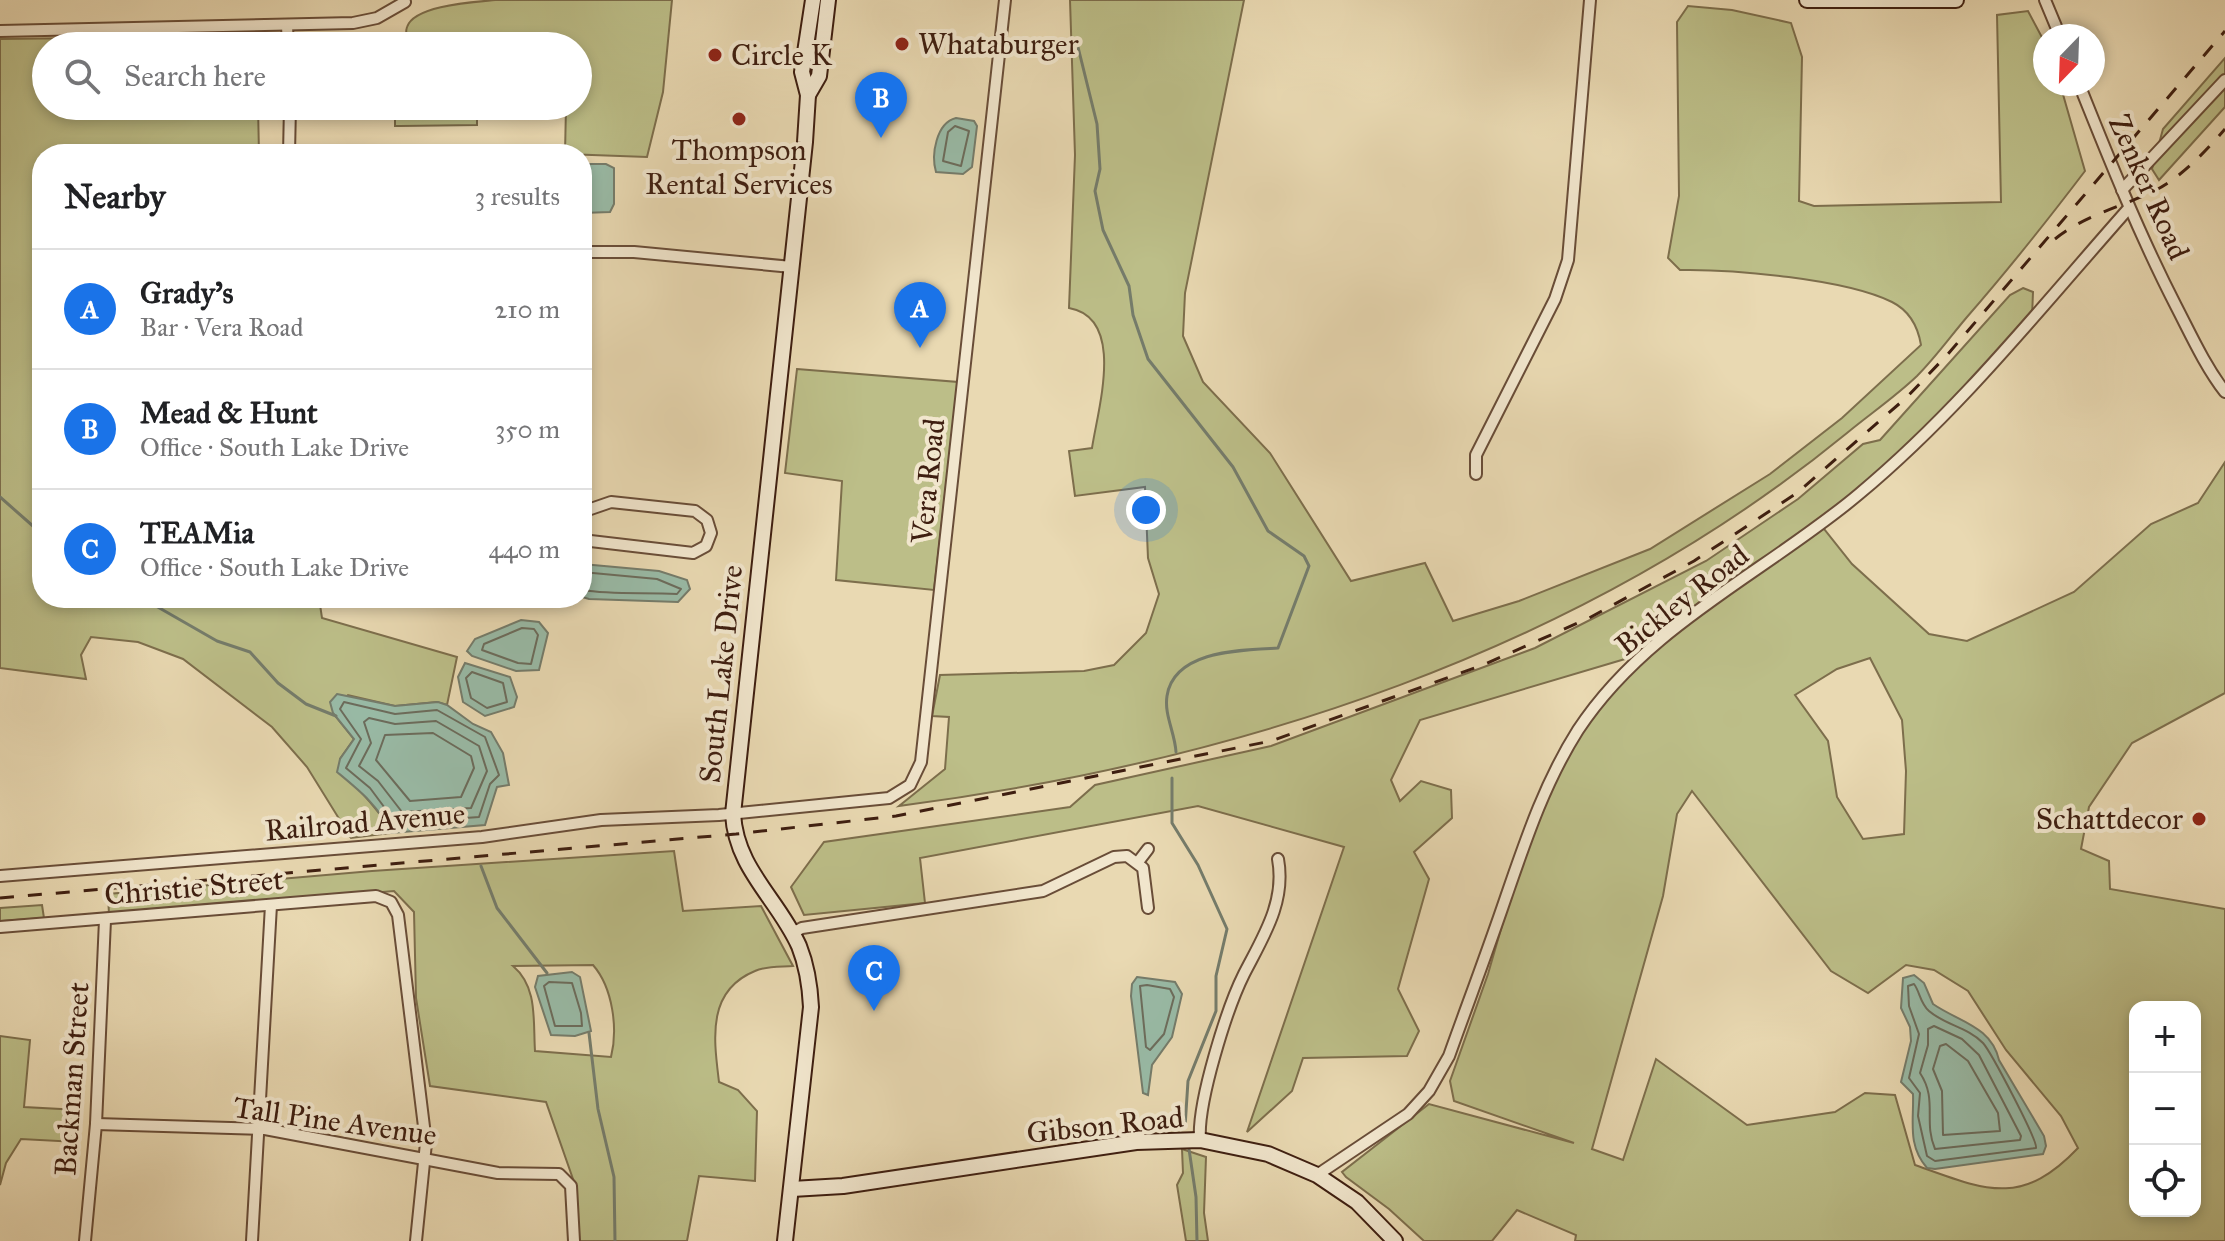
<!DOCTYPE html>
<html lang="en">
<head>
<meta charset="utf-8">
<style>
  body { margin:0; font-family:"IM FELL Great Primer",serif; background:#f6f6f6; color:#202124 }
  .controls { position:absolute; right:24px; bottom:24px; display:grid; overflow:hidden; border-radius:16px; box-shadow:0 4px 12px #0003 }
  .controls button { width:72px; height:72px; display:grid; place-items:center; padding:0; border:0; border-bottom:2px solid #e0e0e0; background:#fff; color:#202124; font:40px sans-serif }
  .compass { position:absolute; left:2033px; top:24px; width:72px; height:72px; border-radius:50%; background:#fff; box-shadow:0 4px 12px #0003; rotate:203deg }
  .you { position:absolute; left:1146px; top:510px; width:28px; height:28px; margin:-20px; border:6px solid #fff; border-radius:50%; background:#1a73e8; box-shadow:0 0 0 12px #1a73e833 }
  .badge { display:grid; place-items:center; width:52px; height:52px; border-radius:50%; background:#1a73e8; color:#fff; font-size:26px; font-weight:700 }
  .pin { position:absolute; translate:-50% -66px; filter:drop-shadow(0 2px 4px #0008) }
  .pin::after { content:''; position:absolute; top:42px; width:28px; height:24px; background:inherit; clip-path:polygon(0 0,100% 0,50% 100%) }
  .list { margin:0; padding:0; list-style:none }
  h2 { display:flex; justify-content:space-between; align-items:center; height:104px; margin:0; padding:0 32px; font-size:34px }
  h2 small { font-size:26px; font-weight:400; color:#757577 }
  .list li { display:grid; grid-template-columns:52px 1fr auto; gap:24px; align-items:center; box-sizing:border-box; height:120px; padding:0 32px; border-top:2px solid #e0e0e0 }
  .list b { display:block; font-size:30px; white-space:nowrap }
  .list p { margin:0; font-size:26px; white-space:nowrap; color:#757577 }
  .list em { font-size:26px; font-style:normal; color:#757577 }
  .icon { flex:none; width:44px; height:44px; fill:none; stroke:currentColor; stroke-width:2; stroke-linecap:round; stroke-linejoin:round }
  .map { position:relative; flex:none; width:2225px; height:1241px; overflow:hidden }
  .search { position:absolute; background:#fff; box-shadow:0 4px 12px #0003; left:32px; top:32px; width:560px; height:88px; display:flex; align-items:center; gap:20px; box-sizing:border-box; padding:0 28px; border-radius:44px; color:#757577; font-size:30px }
  .panel { position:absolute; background:#fff; box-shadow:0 4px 12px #0003; left:32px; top:144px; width:560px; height:464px; border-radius:32px }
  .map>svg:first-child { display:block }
</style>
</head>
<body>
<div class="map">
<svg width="2225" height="1241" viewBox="0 0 2225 1241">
  <rect width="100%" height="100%" fill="#e9d9b2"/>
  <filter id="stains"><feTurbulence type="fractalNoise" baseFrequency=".0025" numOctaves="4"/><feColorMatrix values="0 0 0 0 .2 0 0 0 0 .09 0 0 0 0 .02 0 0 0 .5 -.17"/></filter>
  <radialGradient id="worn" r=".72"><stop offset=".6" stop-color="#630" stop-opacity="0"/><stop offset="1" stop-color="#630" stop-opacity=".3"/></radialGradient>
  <g fill="#bcbe88" stroke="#7d6e4c" stroke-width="2" fill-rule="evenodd">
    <path d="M495 0H672L663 92 647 157 565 154 566 106H578V46H407C407 41 405 32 407 27 414 5 475 2 495 0Z"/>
    <path d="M1070 0H1244L1185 293 1183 336 1203 382 1270 453 1351 581 1425 563 1453 621 1519 601 1650 549 1770 474 1842 418 1921 345C1918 327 1910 311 1892 302 1846 279 1733 269 1680 270L1668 258 1679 196 1677 22 1688 6 1732 10 1791 23 1802 57 1799 201 1814 206 2001 202 1997 15 2028 11 2045 43V84H2060L2085 171C2047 221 2008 270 1967 317 1950 337 1935 358 1917 376 1895 397 1870 414 1847 433 1580 652 1237 762 899 806L945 769 949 717 932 716 940 675 1084 671 1114 665 1146 633 1159 594 1148 558 1145 487 1075 496 1069 451 1092 448C1098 408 1126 318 1069 308L1075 155Z"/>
    <path d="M257 36V46H46V106H258L259 154H42V598H319L322 618 457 657 447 705 437 702 395 706 348 695 333 713 354 739 340 759C351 788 378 804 391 833L351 838 307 767 272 727 183 659 138 642 91 637 81 655 86 679 0 668V39Z"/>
    <path d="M2225 58V107L2159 180 2152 169 2163 129Z"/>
    <path d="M395 106H509V111H477V125L400 126H395Z"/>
    <path d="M2023 288 2033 292 2032 317 1966 392 1821 525 1852 564 1929 634 1967 641 2074 592 2151 524 2198 503 2225 462V693L2132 743 2089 807 2081 849 2109 861 2110 889 2225 909V1241H1575L1576 1235 1517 1210 1492 1241H1424L1389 1209 1346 1177 1342 1172 1429 1104 1574 1143 1454 1101 1450 1081 1488 974 1532 822 1579 729 1642 654 1420 720 1391 780 1400 801 1421 781 1451 790 1452 818 1414 852 1429 879 1398 989 1419 1031 1407 1056 1303 1058 1292 1091 1247 1132 1344 847 1198 806 920 858 925 903 804 915 791 887 824 842 1070 807 1095 785 1271 746 1535 648 1706 561 1798 499 1863 444 1880 440 2010 295ZM1870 658 1902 720 1906 771 1904 834 1863 839 1837 797 1828 741 1795 695 1837 669ZM1692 791 1831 971 1868 993 1906 965 1934 970 1968 991 2006 1050 2061 1116 2078 1148C2021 1208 1985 1190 1915 1165L1895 1095 1865 1093 1835 1112 1747 1125 1656 1059 1623 1160 1592 1149 1663 896 1677 814ZM2135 1007H2195V1211H2135Z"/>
    <path d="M797 369 958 382 934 590 836 580 842 481 785 473Z"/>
    <path d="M674 851 683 911 761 906 793 966C781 967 765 966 755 971 706 991 714 1040 719 1082L738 1090 757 1111 755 1181 699 1176 687 1241H578L574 1182 546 1102 430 1086 416 998 414 912 394 891 109 915 108 894 372 871ZM593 965C613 988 618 1029 611 1057L535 1051C533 1021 538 987 513 966Z"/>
    <path d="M42 905 44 918 0 921V908Z"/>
    <path d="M0 1036 30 1040 24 1107 79 1110 77 1142 21 1139 6 1163 0 1185Z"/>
    <path d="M1182 1149 1206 1157 1204 1213 1208 1241H1186L1177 1185 1183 1173Z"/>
  </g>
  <g fill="#99bba7" stroke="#757c6b" stroke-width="2">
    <path d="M956 118 974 121 977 126 972 167 963 174 936 172C931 155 936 123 956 118Z"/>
    <path d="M582 164H606L614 168V204L610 212 582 213Z"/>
    <path d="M582 564 659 571 687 580 690 589 678 602 589 599 582 597Z"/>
    <path d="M521 620 539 622 548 633 539 670 516 671 472 656 467 651 475 639Z"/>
    <path d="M465 663 510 677 517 697 514 707 485 716 463 702 458 677Z"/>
    <path d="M337 694 395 706 438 702 447 705 473 724 491 732 503 753 509 785 497 787 485 825 391 833C379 806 360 791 337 772L340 759 354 739 333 713 330 702Z"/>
    <path d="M572 972 580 977 591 1031 575 1036 551 1035 535 987 538 976Z"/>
    <path d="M1914 975 1924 983 1933 1004C1959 1022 1991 1026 1999 1060L2044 1136 2046 1146 2043 1154 1935 1169 1927 1168C1907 1145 1914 1121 1913 1094L1901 1082 1911 1041 1910 1027 1901 1008 1903 978Z"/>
    <path d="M1137 977 1175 982 1182 994 1172 1037 1152 1065 1148 1095 1143 1093 1131 996 1132 984Z"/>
  </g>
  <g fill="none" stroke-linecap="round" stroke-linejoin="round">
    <g stroke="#6c6c5c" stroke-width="2">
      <path d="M955 126 969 131 961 166 943 161 948 132Z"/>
      <path d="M582 572 657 579 681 589 677 594C645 592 614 595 582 590"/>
      <path d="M522 628 534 629 538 635 531 664 518 663 482 650 484 644Z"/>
      <path d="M472 672 503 683 507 702 487 708 471 698 466 678Z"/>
      <path d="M344 702 395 714 437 710 485 737 499 775 490 784 479 817 396 823 370 788 346 768 361 739 340 709Z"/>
      <path d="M369 718 395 724 436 721 479 746 487 771 471 808 402 812 378 781 359 766 371 743 364 722Z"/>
      <path d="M433 733 471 756 474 768 461 797 410 801 376 760 385 735Z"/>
      <path d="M549 982 572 983 581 1013 582 1026H555L544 986Z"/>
      <path d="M1914 984C1920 992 1920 1003 1929 1011 1945 1025 1967 1027 1983 1043 1991 1052 2038 1141 2036 1148L1935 1161 1927 1156 1918 1116 1920 1093 1909 1078 1919 1034 1909 1006 1908 986Z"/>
      <path d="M1147 985 1170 989 1174 997 1164 1034 1150 1050 1146 1047 1140 986Z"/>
      <path d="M1934 1026 1962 1039 1979 1055 2021 1136 2020 1140 1935 1149C1923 1121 1938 1100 1920 1073L1928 1045V1029Z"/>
      <path d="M1946 1044 1968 1061 1998 1113 2000 1131 1943 1135 1942 1091 1933 1069 1940 1046Z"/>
    </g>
    <g stroke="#757c6b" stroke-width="3">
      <path d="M1078 47 1097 124 1100 169 1095 191 1103 230 1129 286 1133 315 1148 359 1233 467 1268 531 1304 556 1309 566 1278 648C1242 650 1174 650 1167 696 1164 715 1175 733 1176 752"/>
      <path d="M0 497 42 534"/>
      <path d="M142 598 217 641 250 652 278 683 306 704 336 716"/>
      <path d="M1172 778V823L1198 865 1227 929 1216 976V1011L1188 1081 1185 1127"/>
      <path d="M481 866 497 908 547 973"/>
      <path d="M589 1033 598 1109 614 1177 615 1241"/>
      <path d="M1189 1149 1196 1197 1197 1241"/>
    </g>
    <defs>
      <g id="street">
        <path d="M2045 0 2060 36"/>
        <path d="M287 26 288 46"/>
        <path d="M0 31 353 23 377 18 405 2"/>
        <path d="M2079 84C2109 159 2139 234 2176 306 2191 335 2205 366 2225 392"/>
        <path d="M289 154 290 106"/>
        <path d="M2122 190 2225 80"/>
        <path d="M582 252H634L792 267"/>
        <path d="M1476 474V455L1555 299 1568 260 1590 0"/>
        <path d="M582 512 611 502 695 511 707 520 711 533 706 546 693 553 582 540"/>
        <path d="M1138 862 1148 849"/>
        <path d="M0 876 482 837 601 820 719 815 889 798 910 785 921 762 1005 0"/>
        <path d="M0 927 376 896 391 902 398 915 426 1143 416 1241"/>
        <path d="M792 933 802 928 1043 891 1114 857 1127 856 1143 868 1148 908"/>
        <path d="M96 1124 265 1129 498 1173 559 1174 571 1186 574 1241"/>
        <path d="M1200 1140C1197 1103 1227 1008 1244 974 1263 937 1286 902 1278 859"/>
        <path d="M1317 1175 1408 1114 1429 1091 1449 1056C1468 1003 1488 950 1506 897 1526 839 1545 782 1578 730 1647 625 1765 573 1859 494 1960 410 2042 306 2129 208"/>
        <path d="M85 1241 96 1124 105 920"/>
        <path d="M252 1241 271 905"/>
      </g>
      <g id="secondary">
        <path d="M1807 0H1956"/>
        <path d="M808 95 819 76 828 0"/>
        <path d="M792 1189 843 1186 1136 1142 1200 1140 1268 1154 1317 1175 1357 1202 1395 1241"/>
        <path d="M785 1241 811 1007C810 986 807 966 799 946 778 899 736 869 733 814L805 142 808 95 802 72 813 0"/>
      </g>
    </defs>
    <use href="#street" stroke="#694d38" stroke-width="14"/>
    <use href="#secondary" stroke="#3e1e10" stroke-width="18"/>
    <use href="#street" stroke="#f1e6cd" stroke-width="10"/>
    <use href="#secondary" stroke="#f1e6cd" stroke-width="14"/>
    <g stroke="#3e1e10" stroke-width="3" stroke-dasharray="14 14" stroke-linecap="butt">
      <path d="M2055 239C2084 216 2117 208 2150 193 2180 179 2203 154 2225 129"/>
      <path d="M0 898 736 834 896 816 1271 741 1483 665 1589 618 1694 561 1797 493 1907 397 1948 354 2225 31"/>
    </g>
  </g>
  <g fill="#8f2418" stroke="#f1e6cd" stroke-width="3">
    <circle cx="902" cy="44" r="8"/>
    <circle cx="715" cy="55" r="8"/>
    <circle cx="739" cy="119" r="8"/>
    <circle cx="2199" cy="819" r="8"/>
  </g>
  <g text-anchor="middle" stroke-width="8" stroke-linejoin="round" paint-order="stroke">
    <g font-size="30" fill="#3e1e10" stroke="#f1e6cd" text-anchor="start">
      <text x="918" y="54">Whataburger</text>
      <text x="731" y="65">Circle K</text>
      <text x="739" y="160" text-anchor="middle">Thompson<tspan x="739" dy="34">Rental Services</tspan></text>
      <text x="2183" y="829" text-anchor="end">Schattdecor</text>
    </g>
    <g font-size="30" fill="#3e1e10" stroke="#f1e6cd">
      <text transform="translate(2149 187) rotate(66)" y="10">Zenker Road</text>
      <text transform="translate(928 481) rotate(-84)" y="10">Vera Road</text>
      <text transform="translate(1682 600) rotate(-38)" y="10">Bickley Road</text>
      <text transform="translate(721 674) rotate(-84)" y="10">South Lake Drive</text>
      <text transform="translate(365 822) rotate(-5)" y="10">Railroad Avenue</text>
      <text transform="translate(194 887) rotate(-5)" y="10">Christie Street</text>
      <text transform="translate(72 1079) rotate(-86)" y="10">Backman Street</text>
      <text transform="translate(335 1121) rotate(8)" y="10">Tall Pine Avenue</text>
      <text transform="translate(1105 1125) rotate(-6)" y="10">Gibson Road</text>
    </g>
  </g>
  <rect width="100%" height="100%" filter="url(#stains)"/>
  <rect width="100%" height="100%" fill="url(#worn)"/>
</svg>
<div class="controls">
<button>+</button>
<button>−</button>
<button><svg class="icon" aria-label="locate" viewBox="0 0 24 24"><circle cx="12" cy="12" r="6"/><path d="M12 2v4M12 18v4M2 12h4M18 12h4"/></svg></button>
</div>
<svg class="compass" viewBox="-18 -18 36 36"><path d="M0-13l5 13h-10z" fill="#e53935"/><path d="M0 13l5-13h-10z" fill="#757577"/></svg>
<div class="you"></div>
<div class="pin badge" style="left:920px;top:348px">A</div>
<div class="pin badge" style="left:881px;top:138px">B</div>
<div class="pin badge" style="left:874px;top:1011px">C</div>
<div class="search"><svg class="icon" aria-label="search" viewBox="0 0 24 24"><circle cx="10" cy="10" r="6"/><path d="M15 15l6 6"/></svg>Search here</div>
<section class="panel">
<h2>Nearby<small>3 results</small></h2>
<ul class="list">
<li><span class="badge">A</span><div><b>Grady's</b><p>Bar · Vera Road</p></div><em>210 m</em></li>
<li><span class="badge">B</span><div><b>Mead &amp; Hunt</b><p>Office · South Lake Drive</p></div><em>350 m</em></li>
<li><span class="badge">C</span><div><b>TEAMia</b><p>Office · South Lake Drive</p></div><em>440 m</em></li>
</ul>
</section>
</div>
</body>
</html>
